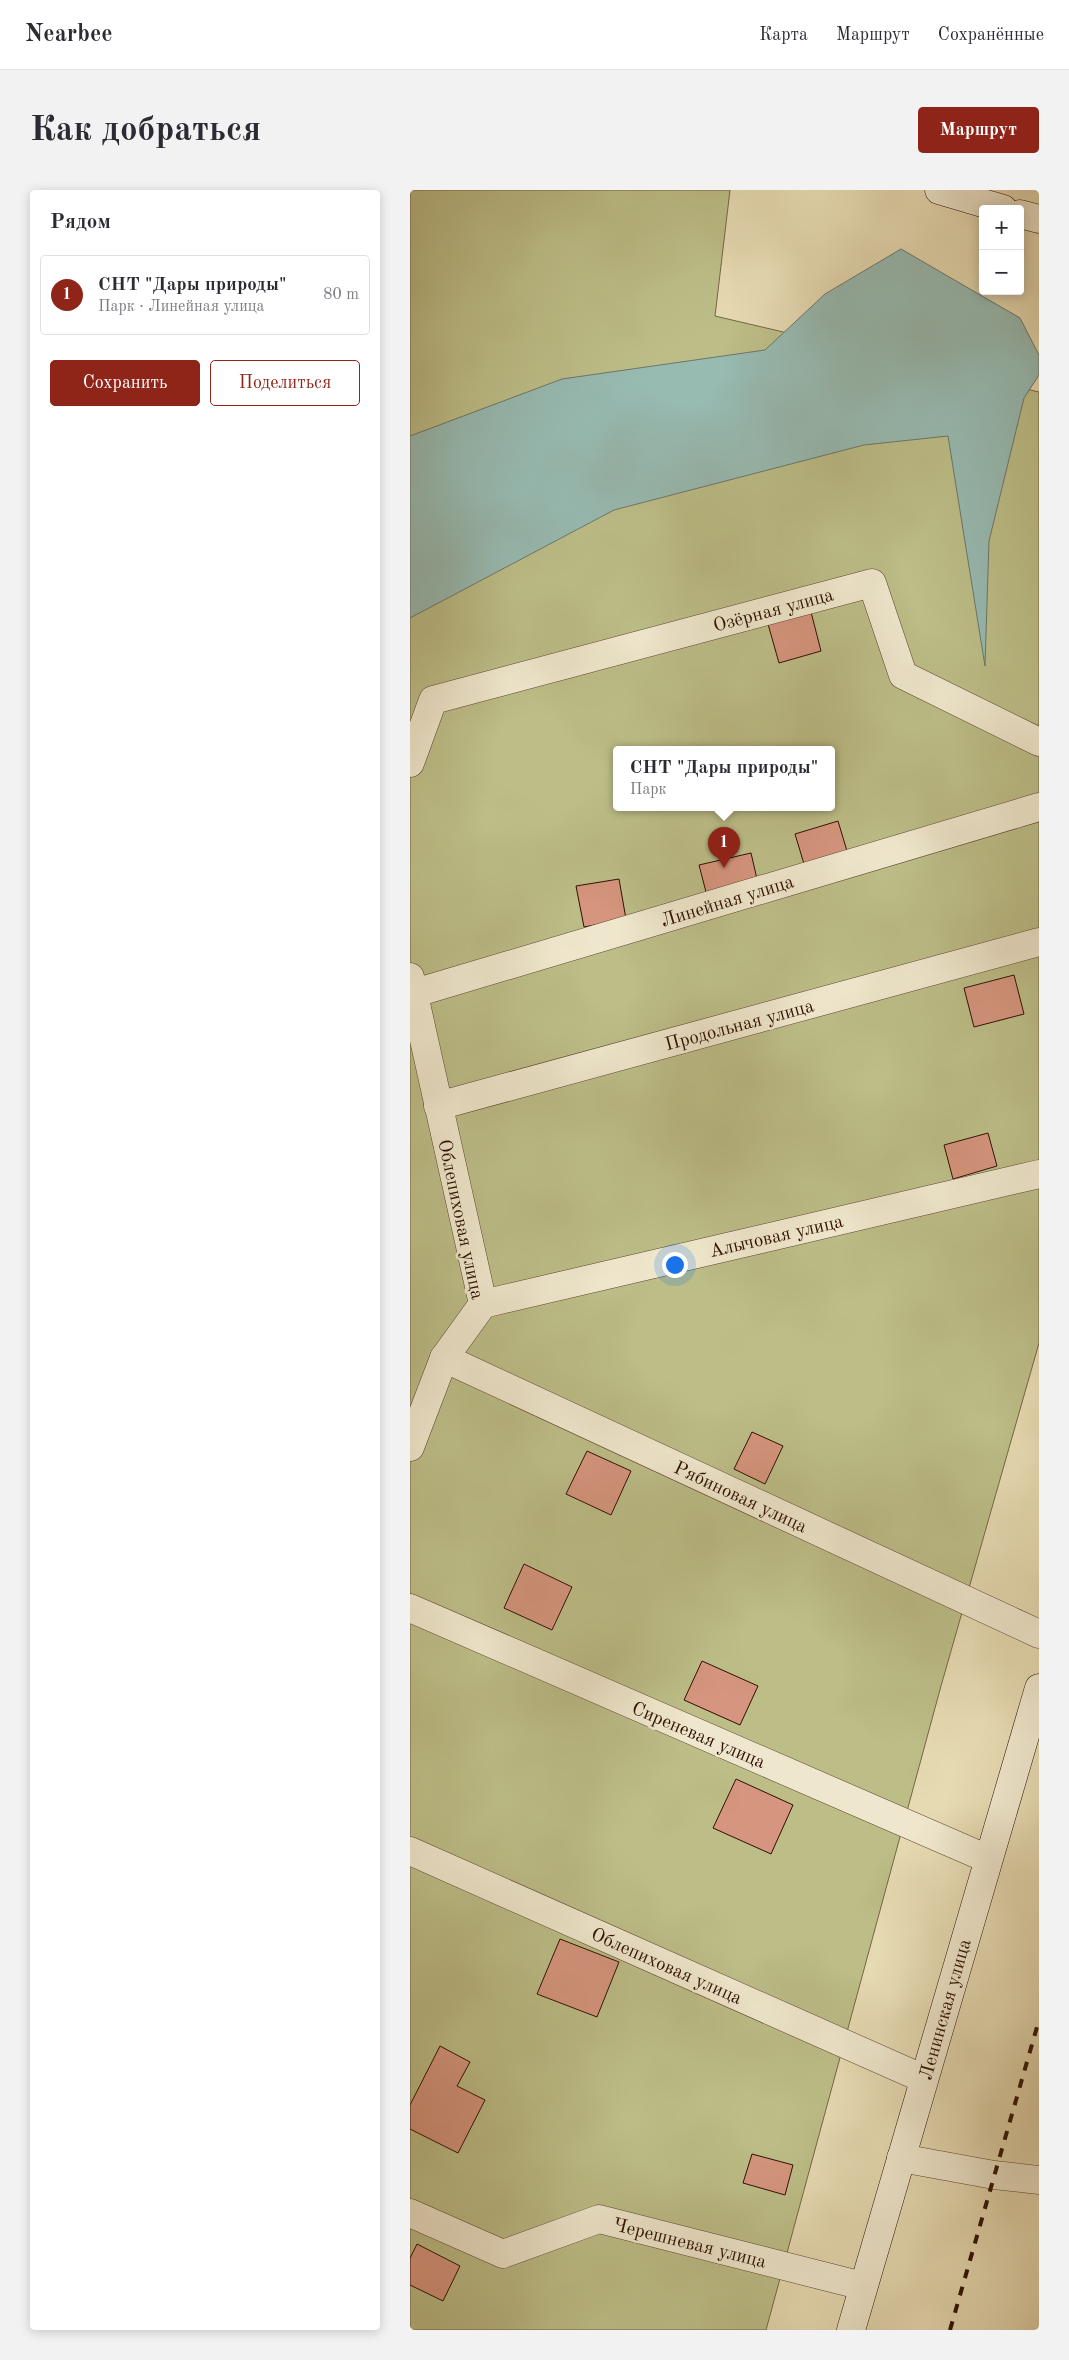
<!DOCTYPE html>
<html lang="ru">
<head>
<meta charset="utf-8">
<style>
  body { margin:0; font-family:"Old Standard TT",serif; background:#f2f2f3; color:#2b2b33 }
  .controls { position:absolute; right:15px; top:15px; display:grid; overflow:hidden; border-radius:5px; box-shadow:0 2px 12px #0003 }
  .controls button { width:45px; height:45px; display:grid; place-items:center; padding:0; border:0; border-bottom:1px solid #e1e1e2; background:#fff; color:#2b2b33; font:25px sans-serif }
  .you { position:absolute; left:264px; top:1074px; width:18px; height:18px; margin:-12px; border:4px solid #fff; border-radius:50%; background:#1a73e8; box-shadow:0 0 0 8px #1a73e833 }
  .badge { display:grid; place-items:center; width:32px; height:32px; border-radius:50%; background:#8f2418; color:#fff; font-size:16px; font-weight:700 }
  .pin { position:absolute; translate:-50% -41px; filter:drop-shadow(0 1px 2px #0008) }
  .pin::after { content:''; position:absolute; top:26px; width:18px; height:15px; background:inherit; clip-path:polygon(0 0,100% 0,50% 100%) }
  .popup { position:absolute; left:203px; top:556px; width:222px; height:65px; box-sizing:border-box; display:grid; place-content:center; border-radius:5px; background:#fff; filter:drop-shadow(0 1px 4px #0005); font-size:16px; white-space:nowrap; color:#7c7c81 }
  .popup b { font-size:19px; color:#2b2b33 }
  .popup::after { content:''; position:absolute; left:50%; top:100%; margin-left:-10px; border:10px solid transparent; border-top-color:#fff }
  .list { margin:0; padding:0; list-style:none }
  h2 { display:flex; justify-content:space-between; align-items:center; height:65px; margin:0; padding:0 20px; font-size:21px }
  h2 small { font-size:16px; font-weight:400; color:#7c7c81 }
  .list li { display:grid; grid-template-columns:32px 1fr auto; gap:15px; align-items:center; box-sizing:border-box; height:80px; margin:0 10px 10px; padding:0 10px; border:1px solid #e1e1e2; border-radius:5px }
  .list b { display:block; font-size:19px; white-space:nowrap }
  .list p { margin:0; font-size:16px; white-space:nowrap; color:#7c7c81 }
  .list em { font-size:16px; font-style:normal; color:#7c7c81 }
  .actions { display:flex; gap:10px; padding:15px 20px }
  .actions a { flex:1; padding:11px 0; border:1px solid #8f2418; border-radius:5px; text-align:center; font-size:18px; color:#8f2418 }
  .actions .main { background:#8f2418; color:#fff }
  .map { position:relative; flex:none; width:629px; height:2140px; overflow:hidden; border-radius:5px }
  header { display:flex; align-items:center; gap:30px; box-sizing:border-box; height:70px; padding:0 25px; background:#fff; border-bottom:1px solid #e1e1e2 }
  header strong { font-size:24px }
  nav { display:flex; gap:28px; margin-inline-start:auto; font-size:18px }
  .intro { display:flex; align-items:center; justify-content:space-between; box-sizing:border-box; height:120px; padding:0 30px }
  h1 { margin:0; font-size:35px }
  .button { padding:12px 22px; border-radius:5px; background:#8f2418; color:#fff; font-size:18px; font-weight:700 }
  main { display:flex; gap:30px; padding:0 30px }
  aside { flex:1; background:#fff; border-radius:5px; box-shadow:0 2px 12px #0003 }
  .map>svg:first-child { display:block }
</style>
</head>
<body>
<header>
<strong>Nearbee</strong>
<nav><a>Карта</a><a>Маршрут</a><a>Сохранённые</a></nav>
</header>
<div class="intro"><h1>Как добраться</h1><a class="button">Маршрут</a></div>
<main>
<aside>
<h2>Рядом<small></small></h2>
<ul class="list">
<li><span class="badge">1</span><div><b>СНТ &quot;Дары природы&quot;</b><p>Парк · Линейная улица</p></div><em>80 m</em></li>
</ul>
<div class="actions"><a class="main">Сохранить</a><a>Поделиться</a></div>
</aside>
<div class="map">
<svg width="629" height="2140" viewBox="0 0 629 2140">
  <rect width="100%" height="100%" fill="#e6dab2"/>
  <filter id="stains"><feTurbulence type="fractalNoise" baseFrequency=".004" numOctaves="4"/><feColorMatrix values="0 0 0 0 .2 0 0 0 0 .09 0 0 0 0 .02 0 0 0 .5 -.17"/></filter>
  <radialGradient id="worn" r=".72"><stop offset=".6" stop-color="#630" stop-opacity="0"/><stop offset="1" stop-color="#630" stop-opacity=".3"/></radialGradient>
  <path fill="#bcbd87" stroke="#756644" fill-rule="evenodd" d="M0 0H320L305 126 629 202V1153L531 1496 356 2140H0ZM206 559H422V617H206Z"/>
  <path fill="#97bab1" stroke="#6d766a" d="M491 59 610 128 629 165V185L614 208 579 351 575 476 538 246 454 255 204 320 0 428V246L152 189 355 160 415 104Z"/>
  <g fill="#d5957e" stroke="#2e0f00">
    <path d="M401 422 411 461 369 473 358 434Z"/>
    <path d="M428 631 437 661 394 674 385 644Z"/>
    <path d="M341 663 347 689 296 702 289 675Z"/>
    <path d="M209 689 216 729 174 737 166 696Z"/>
    <path d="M604 785 614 824 564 837 554 798Z"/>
    <path d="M578 943 587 976 543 989 534 955Z"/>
    <path d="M342 1242 373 1256 355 1294 324 1279Z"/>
    <path d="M177 1261 221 1281 201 1325 156 1304Z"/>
    <path d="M114 1374 162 1397 142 1440 94 1418Z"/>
    <path d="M292 1471 348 1496 330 1535 274 1510Z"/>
    <path d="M326 1589 383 1615 361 1664 303 1638Z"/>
    <path d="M150 1749 209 1772 187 1827 127 1804Z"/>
    <path d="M30 1856 60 1872 47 1896 75 1910 48 1963 0 1939V1915Z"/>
    <path d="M342 1964 383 1975 375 2005 333 1993Z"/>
    <path d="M7 2054 50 2076 33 2111 0 2095V2068Z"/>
  </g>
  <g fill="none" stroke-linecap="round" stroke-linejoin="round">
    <defs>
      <g id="street">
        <path d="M0 573 23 510 462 393 493 485 629 552"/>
        <path d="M0 787 73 1114 34 1168 0 1257"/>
        <path d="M5 803 629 617"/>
        <path d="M28 916 629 752"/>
        <path d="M73 1114 629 984"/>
        <path d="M34 1168 629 1444"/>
        <path d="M0 1418 578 1669"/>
        <path d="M0 1661 514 1889"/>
        <path d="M491 1968 584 1985 629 1990"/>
        <path d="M0 2023 93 2064 189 2029 453 2096"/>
      </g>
      <g id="secondary">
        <path d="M529 0 593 19"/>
        <path d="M610 24 629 29"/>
        <path d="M441 2140 629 1498"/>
      </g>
    </defs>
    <use href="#street" stroke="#5c422c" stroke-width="29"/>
    <use href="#secondary" stroke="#2e0f00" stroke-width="29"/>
    <use href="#street" stroke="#efe7cd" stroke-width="28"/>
    <use href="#secondary" stroke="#efe7cd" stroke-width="28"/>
    <path stroke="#2e0f00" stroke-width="4" stroke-dasharray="9 9" stroke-linecap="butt" d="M540 2140 629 1830"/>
  </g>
  <g text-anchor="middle" stroke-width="5" stroke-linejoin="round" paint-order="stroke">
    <g font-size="19" fill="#2e0f00" stroke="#efe7cd">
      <text transform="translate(363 419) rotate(-15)" y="7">Озёрная улица</text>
      <text transform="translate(317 710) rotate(-17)" y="7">Линейная улица</text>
      <text transform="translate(329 834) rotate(-15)" y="7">Продольная улица</text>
      <text transform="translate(52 1029) rotate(78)" y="7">Облепиховая улица</text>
      <text transform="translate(366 1045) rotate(-13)" y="7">Алычовая улица</text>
      <text transform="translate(331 1306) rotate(25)" y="7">Рябиновая улица</text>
      <text transform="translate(289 1544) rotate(23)" y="7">Сиреневая улица</text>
      <text transform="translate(257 1775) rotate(24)" y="7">Облепиховая улица</text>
      <text transform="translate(534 1819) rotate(-74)" y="7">Ленинская улица</text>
      <text transform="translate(280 2052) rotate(14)" y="7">Черешневая улица</text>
    </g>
  </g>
  <rect width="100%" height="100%" filter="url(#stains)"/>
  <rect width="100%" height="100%" fill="url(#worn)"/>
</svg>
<div class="controls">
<button>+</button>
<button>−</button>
</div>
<div class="you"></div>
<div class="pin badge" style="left:314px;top:678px">1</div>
<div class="popup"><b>СНТ &quot;Дары природы&quot;</b>Парк</div>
</div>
</main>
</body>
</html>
